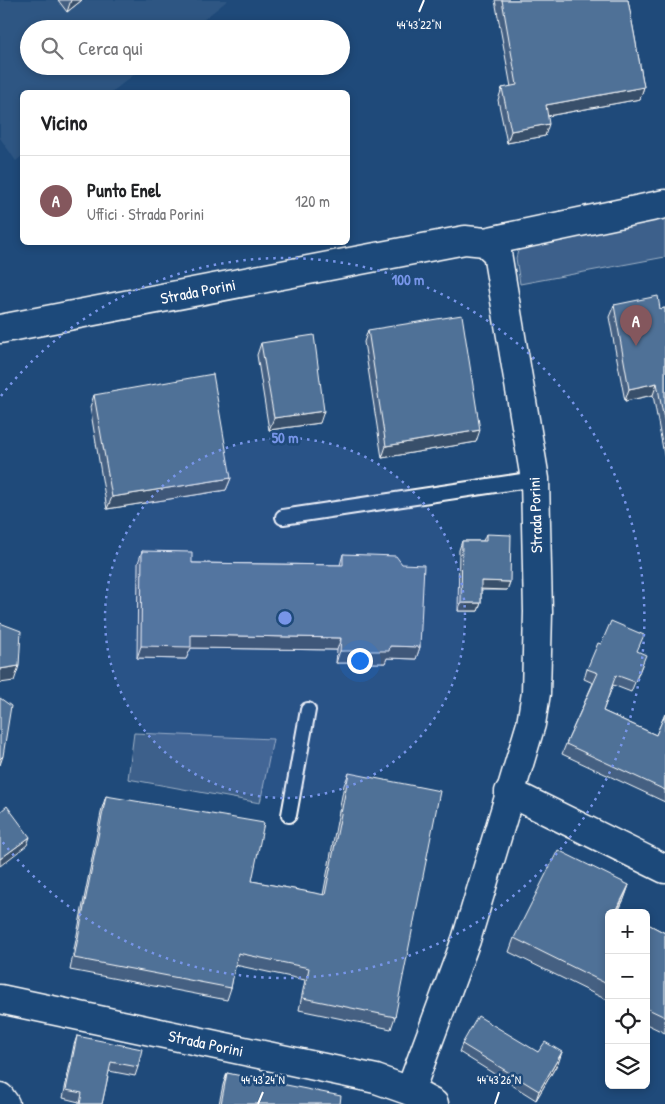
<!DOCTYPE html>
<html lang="it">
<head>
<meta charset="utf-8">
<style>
  body { margin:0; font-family:"Patrick Hand",sans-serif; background:#f2f2f2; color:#202124 }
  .controls { position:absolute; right:15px; bottom:15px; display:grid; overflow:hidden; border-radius:8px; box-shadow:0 2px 8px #0003 }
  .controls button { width:45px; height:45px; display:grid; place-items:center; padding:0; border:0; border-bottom:1px solid #e0e0e0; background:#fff; color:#202124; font:25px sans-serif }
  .you { position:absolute; left:359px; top:660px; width:18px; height:18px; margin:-12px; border:4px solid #fff; border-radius:50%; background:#1a73e8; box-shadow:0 0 0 8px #1a73e833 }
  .badge { display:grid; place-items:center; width:32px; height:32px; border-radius:50%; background:#84575d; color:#fff; font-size:16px; font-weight:700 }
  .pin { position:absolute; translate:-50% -41px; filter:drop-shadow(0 1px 2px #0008) }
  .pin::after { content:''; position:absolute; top:26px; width:18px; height:15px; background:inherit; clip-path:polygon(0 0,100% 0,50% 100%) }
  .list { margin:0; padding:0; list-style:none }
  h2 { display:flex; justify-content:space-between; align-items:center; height:65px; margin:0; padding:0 20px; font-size:21px }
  h2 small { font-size:16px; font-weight:400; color:#757577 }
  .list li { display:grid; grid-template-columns:32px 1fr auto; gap:15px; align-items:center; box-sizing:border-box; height:90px; padding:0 20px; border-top:1px solid #e0e0e0 }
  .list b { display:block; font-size:19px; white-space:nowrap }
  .list p { margin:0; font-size:16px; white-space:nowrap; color:#757577 }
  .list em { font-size:16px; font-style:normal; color:#757577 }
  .icon { flex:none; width:28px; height:28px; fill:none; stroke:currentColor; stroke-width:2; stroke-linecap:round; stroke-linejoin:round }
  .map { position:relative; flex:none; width:665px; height:1104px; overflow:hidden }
  .search { position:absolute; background:#fff; box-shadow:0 2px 8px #0003; left:20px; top:20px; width:330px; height:55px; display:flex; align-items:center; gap:12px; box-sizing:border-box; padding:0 18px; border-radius:28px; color:#757577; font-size:19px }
  .panel { position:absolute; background:#fff; box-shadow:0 2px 8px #0003; left:20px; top:90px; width:330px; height:155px; border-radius:8px }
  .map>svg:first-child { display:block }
</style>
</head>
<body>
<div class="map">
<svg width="665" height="1104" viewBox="0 0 665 1104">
  <rect width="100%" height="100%" fill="#1f4a7a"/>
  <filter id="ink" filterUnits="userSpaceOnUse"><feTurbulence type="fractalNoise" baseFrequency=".02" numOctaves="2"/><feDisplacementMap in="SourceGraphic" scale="10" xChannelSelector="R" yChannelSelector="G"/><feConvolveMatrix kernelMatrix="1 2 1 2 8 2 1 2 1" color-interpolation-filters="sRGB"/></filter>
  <g filter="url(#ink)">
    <path fill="#2e5683" d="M0 0H228L192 29H29V66H145L112 92H22V156L16 161 0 138Z"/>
    <g fill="#3c618b" stroke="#9eb0c5">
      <path d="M665 215V257L520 284 516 258 519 247Z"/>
      <path d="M134 733 273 739 260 803 128 779Z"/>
    </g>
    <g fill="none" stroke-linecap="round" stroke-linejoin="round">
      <defs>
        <g id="lane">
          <path d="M283 517 535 479"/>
          <path d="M289 815 308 710"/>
        </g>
        <g id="street">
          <path d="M485 242 665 204"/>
          <path d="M0 329 465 240 485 242 497 253 535 479 538 612 536 693 531 724 466 940 410 1091"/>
          <path d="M509 792 665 869"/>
          <path d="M0 999 376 1079 410 1091 434 1104"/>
        </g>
        <path id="primary" d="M0 1097 5 1104"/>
      </defs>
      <use href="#lane" stroke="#fff" stroke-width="18"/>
      <use href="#street" stroke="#fff" stroke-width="31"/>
      <use href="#primary" stroke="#fff" stroke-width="31"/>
      <use href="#lane" stroke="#1f4a7a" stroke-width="14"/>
      <use href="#street" stroke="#1f4a7a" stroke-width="28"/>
      <use href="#primary" stroke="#1f4a7a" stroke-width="28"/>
    </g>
    <g fill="#456182" stroke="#fff">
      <path d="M58 0H82L67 12Z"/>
      <path d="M495 0H628L644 87 640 99 548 116 545 136 507 143 498 100 502 88 511 87Z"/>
      <path d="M614 305 660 309 665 308V460L653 395 625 401 609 317Z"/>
      <path d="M368 330 476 442 382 458 364 342Z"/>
      <path d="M261 343 320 423 269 430 257 355Z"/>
      <path d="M94 395 231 478 226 490 107 509 90 407Z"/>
      <path d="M486 534 510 582 507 590H481V603L478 611H458L459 550 462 541H483Z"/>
      <path d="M142 551 192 563 340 565 343 554 402 564 420 647 416 659 387 658 385 663H336L337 650 191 648 186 659 137 658 138 563Z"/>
      <path d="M601 644 638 652 642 665 631 692 613 685 603 711 656 735 665 714V802L562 754 566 744 593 683 584 679 587 669Z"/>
      <path d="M349 773 395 1017 391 1029 299 1010 305 980 235 965 231 988 227 1000 70 970 102 808 106 796 252 881 323 895 344 785Z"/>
      <path d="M629 885 624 899 619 910 609 913V1006L607 1005 609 1001 509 952 514 938Z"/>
      <path d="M646 923 665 933V1033L646 1024Z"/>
      <path d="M77 1036 138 1067 135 1076 109 1071 102 1104H79V1102L63 1098 74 1045Z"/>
      <path d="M462 1044 538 1052 559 1061 536 1100 459 1052Z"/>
      <path d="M227 1073 340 1104H219L223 1085Z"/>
    </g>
    <g fill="#384f6a" stroke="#fff">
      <path d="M71 0H82L67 12Z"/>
      <path d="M644 87 640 99 542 117 546 105Z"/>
      <path d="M549 124 545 136 507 143 511 131Z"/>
      <path d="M657 383 653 395 625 401 629 389Z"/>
      <path d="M324 411 320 423 269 430 274 418Z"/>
      <path d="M480 430 476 442 382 458 386 446Z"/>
      <path d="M231 478 226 490 107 509 112 497Z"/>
      <path d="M481 581 510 582 507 590 478 589Z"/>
      <path d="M461 603H481L478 611H458Z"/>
      <path d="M191 635 341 638 337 650 191 648 186 659 137 658 141 646Z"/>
      <path d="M390 646 420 647 416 659 387 658 385 663H336L340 651Z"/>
      <path d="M19 666 14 681 0 683V669Z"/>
      <path d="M3 756 0 765V759Z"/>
      <path d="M30 837 27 845 0 866V859Z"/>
      <path d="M629 885 624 899 617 913H616Z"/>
      <path d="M562 1052 559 1061 536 1100 539 1091Z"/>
    </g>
    <g fill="#507197" stroke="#fff">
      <path d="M502 0H628L644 87 546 105 549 124 511 131 502 88 517 85Z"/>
      <path d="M658 296 660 309 665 308V425L657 383 629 389 614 305Z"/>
      <path d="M462 315 480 430 386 446 368 330Z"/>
      <path d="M314 335 324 411 274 418 261 343Z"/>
      <path d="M213 374 231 478 112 497 94 395Z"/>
      <path d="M486 534 511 535 510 582 481 581V603H461L462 541H486Z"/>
      <path d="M142 551 192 552V563L343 565V554L396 556 402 564 424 565 420 647 390 646 389 651H340L341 638 191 635V647L141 646Z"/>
      <path d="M611 621 644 635 637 651 646 655 635 682 616 675 603 711 656 735 665 714V790L566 744 598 673 587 669 598 643 601 644Z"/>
      <path d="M0 623 21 631 19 666 0 669Z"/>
      <path d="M0 698 11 706 3 756 0 759Z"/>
      <path d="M349 773 440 791 395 1017 303 998 309 968 238 953 231 988 74 958 106 796 264 823 252 881 325 895Z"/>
      <path d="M7 806 30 837 0 859V812Z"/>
      <path d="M558 850 629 885 617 909 624 913H609V985L514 938Z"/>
      <path d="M646 923 665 933V1017L646 1008Z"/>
      <path d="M478 1016 538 1052 545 1042 562 1052 539 1091 462 1044Z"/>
      <path d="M77 1036 142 1049 138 1067 111 1062 102 1104H80L82 1093 66 1090Z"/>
      <path d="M227 1073 341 1096 340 1104H221Z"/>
    </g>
  </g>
  <path fill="none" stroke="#fff" stroke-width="2" d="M419 12 424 0M258 1104 263 1092M495 1104 499 1092"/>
  <circle cx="285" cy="618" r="180" fill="#7795e8" fill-opacity=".12"/>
  <g fill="none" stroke="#7795e8" stroke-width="2.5" stroke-dasharray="2.5 5">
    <circle cx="285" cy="618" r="180"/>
    <path d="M1 396A360 360 0 1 1 1 840"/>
  </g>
  <g text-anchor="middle" stroke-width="5" stroke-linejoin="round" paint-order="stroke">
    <g font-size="16" fill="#fff" stroke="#1f4a7a">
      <text transform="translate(198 291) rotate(-11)" y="6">Strada Porini</text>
      <text transform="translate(535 515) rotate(-92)" y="6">Strada Porini</text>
      <text transform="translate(206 1043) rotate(12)" y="6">Strada Porini</text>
    </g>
  </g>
  <g font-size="12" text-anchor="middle" fill="#fff" stroke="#1f4a7a" stroke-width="5" stroke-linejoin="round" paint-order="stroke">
    <text x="419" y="29">44°43'22"N</text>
    <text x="263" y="1084">44°43'24"N</text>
    <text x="499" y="1084">44°43'26"N</text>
  </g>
  <circle cx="285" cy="618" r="8" fill="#7795e8" stroke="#1f4a7a" stroke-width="2.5"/>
  <g font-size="15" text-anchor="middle" font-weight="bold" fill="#7795e8" stroke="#1f4a7a" stroke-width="5" stroke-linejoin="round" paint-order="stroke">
    <text x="408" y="285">100 m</text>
    <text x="285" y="443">50 m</text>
  </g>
</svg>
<div class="controls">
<button>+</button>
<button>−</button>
<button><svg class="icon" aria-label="locate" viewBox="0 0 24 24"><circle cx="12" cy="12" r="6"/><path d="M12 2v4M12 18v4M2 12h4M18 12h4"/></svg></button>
<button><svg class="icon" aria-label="layers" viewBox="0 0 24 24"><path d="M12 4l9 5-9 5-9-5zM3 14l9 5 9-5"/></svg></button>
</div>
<div class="you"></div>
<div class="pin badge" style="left:636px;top:346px">A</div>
<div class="search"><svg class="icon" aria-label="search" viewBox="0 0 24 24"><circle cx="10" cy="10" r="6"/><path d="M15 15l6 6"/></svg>Cerca qui</div>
<section class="panel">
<h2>Vicino<small></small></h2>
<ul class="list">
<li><span class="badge">A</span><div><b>Punto Enel</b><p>Uffici · Strada Porini</p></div><em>120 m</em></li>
</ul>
</section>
</div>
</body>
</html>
